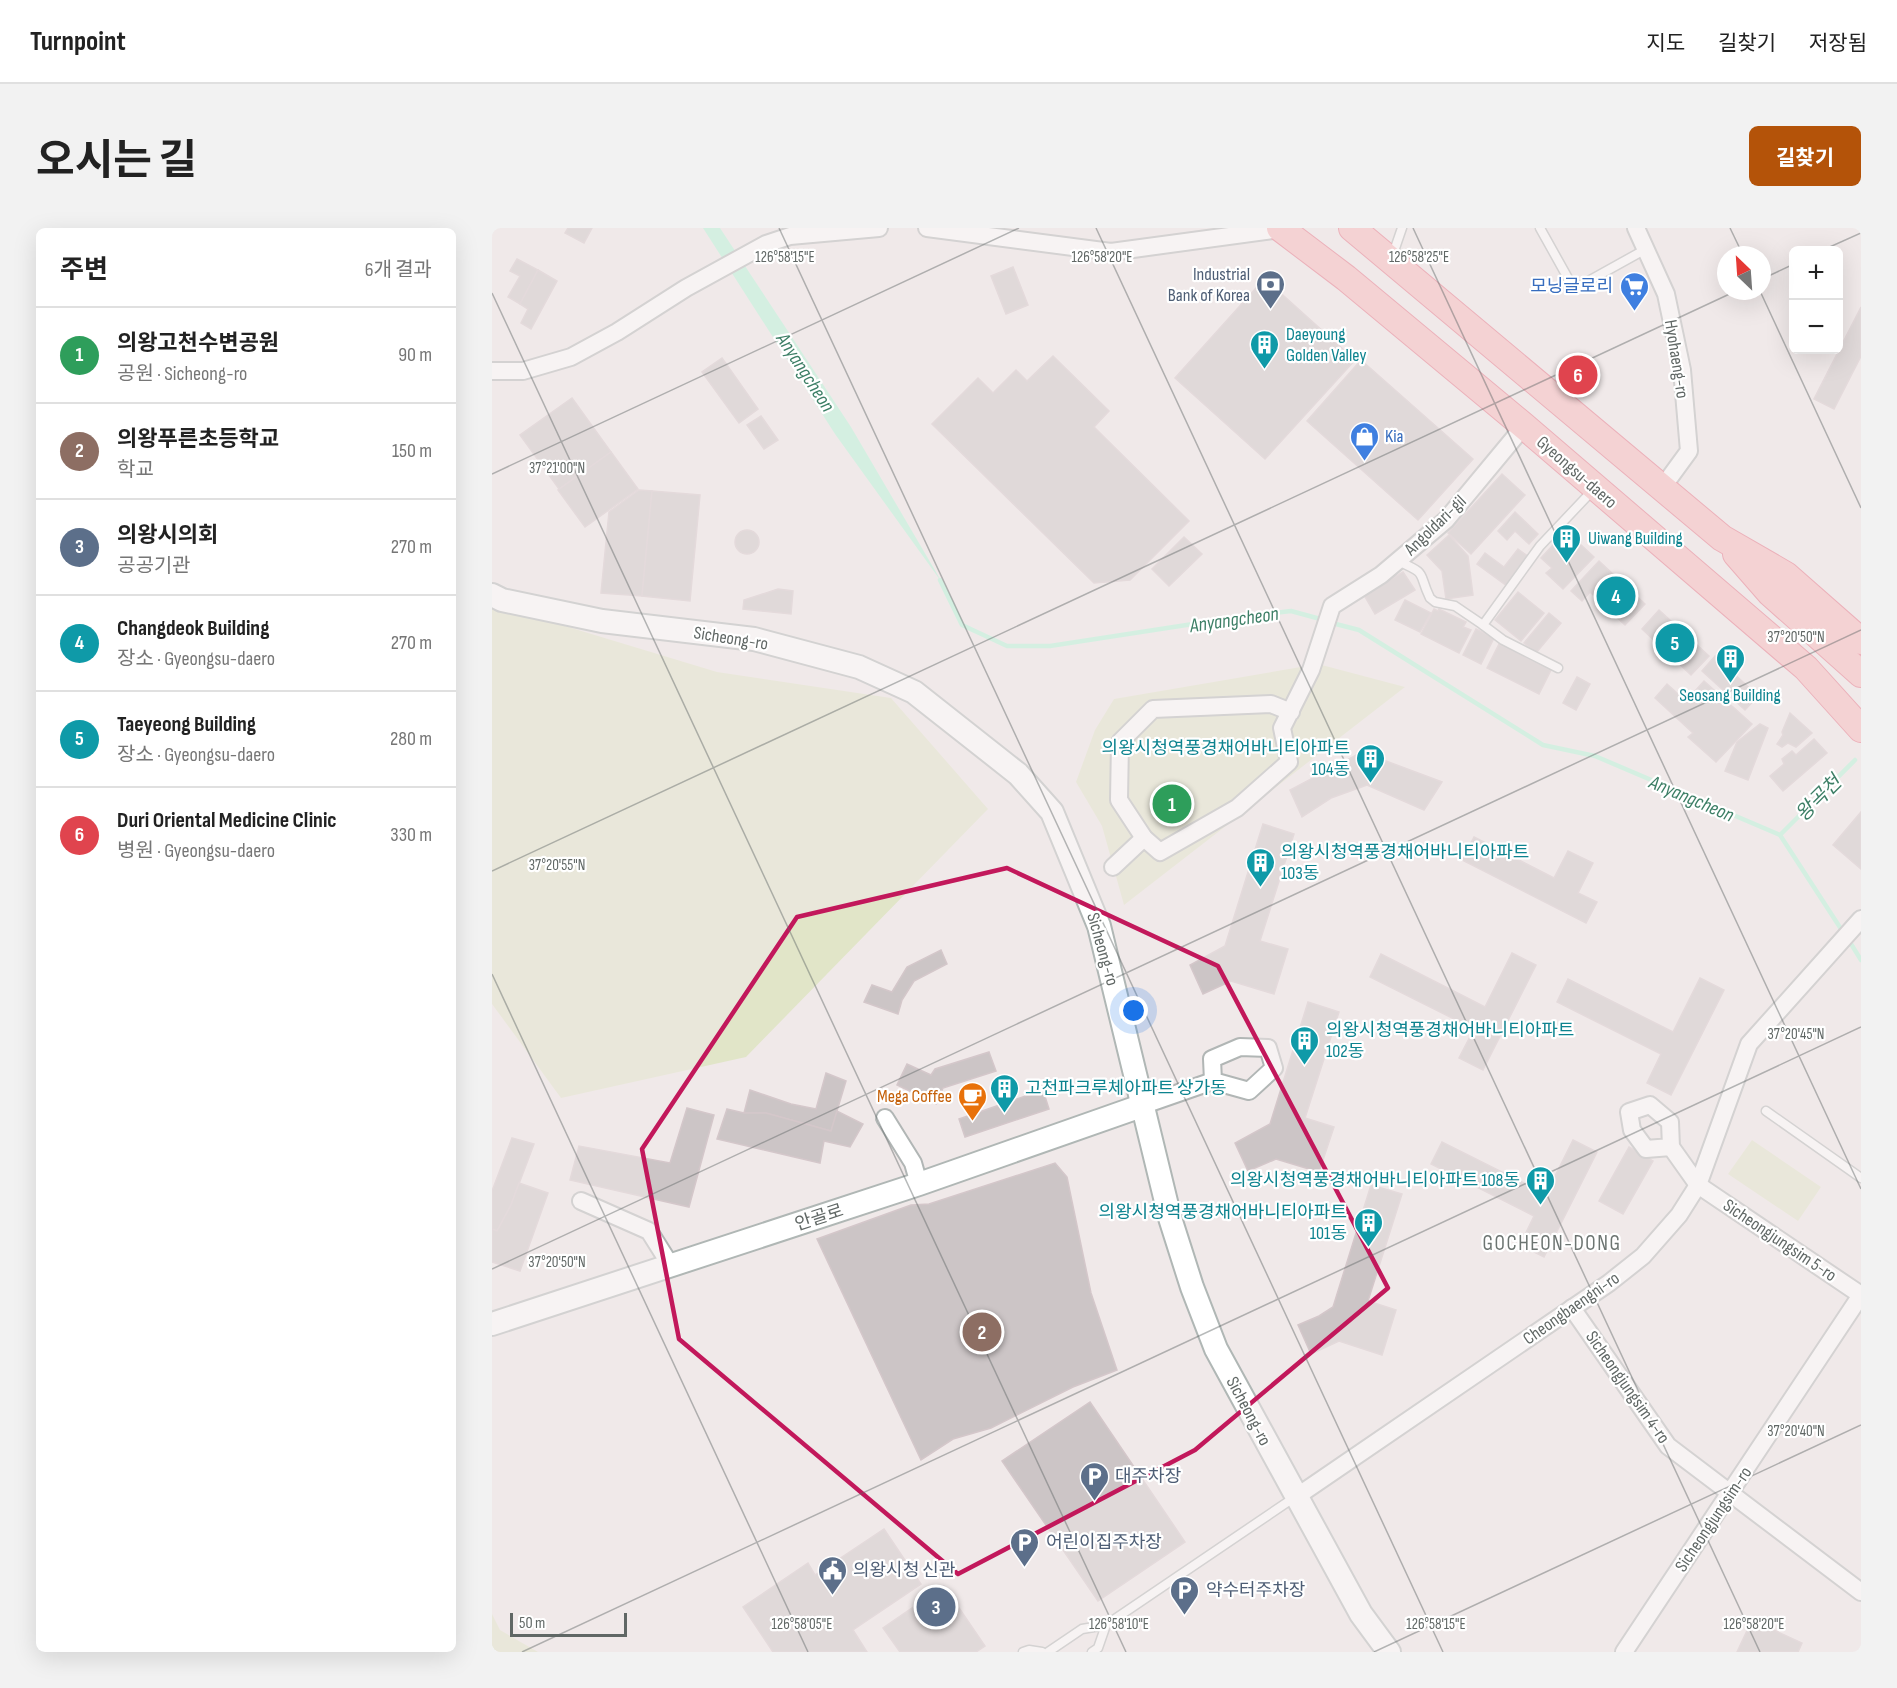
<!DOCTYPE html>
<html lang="ko">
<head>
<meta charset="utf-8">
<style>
  body { margin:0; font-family:"Sofia Sans Condensed","Noto Sans KR",sans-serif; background:#f2f2f2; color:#222 }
  .controls { position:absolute; right:18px; top:18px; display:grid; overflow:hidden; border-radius:9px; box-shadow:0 6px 24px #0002 }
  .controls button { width:54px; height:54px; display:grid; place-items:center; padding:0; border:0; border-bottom:2px solid #e0e0e0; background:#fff; color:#222; font:30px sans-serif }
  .compass { position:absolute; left:1225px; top:18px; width:54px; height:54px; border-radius:50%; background:#fff; box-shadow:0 6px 24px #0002; rotate:335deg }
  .scale { position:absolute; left:18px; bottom:15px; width:117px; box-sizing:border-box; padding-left:6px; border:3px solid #606765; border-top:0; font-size:16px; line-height:21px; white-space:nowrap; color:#606765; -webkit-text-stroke:4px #fff; paint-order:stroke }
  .you { position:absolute; left:642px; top:783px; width:21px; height:21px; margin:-15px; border:4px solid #fff; border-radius:50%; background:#1a73e8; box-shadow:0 0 0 9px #1a73e833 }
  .badge { display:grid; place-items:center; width:39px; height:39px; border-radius:50%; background:#b45309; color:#fff; font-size:20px; font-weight:700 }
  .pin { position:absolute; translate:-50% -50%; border:3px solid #fff; box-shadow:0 2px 6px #0006 }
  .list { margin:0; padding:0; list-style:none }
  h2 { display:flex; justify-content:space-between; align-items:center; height:78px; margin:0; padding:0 24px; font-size:26px }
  h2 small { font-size:20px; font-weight:400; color:#767676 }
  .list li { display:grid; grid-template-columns:39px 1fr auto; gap:18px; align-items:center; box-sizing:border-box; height:96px; padding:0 24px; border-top:2px solid #e0e0e0 }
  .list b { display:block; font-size:22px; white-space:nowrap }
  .list p { margin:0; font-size:20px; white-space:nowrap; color:#767676 }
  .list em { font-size:20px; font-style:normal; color:#767676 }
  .map { position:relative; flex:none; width:1369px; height:1424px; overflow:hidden; border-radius:9px }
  header { display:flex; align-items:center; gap:36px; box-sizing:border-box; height:84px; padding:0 30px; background:#fff; border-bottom:2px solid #e0e0e0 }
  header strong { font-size:28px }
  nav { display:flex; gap:33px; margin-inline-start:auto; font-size:21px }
  .intro { display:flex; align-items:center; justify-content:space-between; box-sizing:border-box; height:144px; padding:0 36px }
  h1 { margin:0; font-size:42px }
  .button { padding:15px 27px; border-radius:9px; background:#b45309; color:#fff; font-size:21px; font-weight:700 }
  main { display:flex; gap:36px; padding:0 36px }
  aside { flex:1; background:#fff; border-radius:9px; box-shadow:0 6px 24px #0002 }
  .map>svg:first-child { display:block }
</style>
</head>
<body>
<header>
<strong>Turnpoint</strong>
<nav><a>지도</a><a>길찾기</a><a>저장됨</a></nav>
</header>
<div class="intro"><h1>오시는 길</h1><a class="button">길찾기</a></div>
<main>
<aside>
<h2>주변<small>6개 결과</small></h2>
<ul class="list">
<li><span class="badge" style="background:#2e9e5b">1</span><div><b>의왕고천수변공원</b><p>공원 · Sicheong-ro</p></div><em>90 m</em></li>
<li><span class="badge" style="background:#8d6e63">2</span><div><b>의왕푸른초등학교</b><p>학교</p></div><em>150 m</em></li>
<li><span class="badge" style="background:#5c6f8a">3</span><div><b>의왕시의회</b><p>공공기관</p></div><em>270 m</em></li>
<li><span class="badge" style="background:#0f9aa8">4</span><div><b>Changdeok Building</b><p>장소 · Gyeongsu-daero</p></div><em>270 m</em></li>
<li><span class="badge" style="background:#0f9aa8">5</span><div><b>Taeyeong Building</b><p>장소 · Gyeongsu-daero</p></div><em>280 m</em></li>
<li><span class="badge" style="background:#e0444e">6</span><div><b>Duri Oriental Medicine Clinic</b><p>병원 · Gyeongsu-daero</p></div><em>330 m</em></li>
</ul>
</aside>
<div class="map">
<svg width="1369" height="1424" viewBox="0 0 1369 1424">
  <rect width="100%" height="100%" fill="#f0e9e9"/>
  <g fill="#e1e5c8">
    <path d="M0 376 225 444 399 470 496 581 254 829 69 870 0 776Z"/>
    <path d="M826 436 913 459 632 677 610 598 584 554 603 502 622 471Z"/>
    <path d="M1260 912 1329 959 1306 993 1236 946Z"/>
    <path d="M0 1386 8 1402 46 1424H0Z"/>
  </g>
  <path fill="#b1f7d8" d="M211 0H228L359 199 451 356 343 206Z"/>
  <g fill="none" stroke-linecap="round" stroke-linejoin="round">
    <g stroke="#b1f7d8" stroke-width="4.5">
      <path d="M448 352 470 397 515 418H558L740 390 799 383 832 392"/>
      <path d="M840 395 867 402 1051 517 1103 528 1288 607 1351 704"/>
      <path d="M1288 607 1363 532"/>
      <path d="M1356 711 1369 732"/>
    </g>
  </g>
  <g fill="#ccc5c6" stroke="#d4c7ca" stroke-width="1.5">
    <path d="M76 0H100L92 15 73 5Z"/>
    <path d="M25 31 46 42 28 76 16 69 28 48 18 43Z"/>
    <path d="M521 39 536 77 514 86 499 48Z"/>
    <path d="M46 42 65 53 39 101 29 95 36 81 28 76Z"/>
    <path d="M764 60H783L863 132 773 231 683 150Z"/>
    <path d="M1369 79V128L1342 181 1322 171Z"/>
    <path d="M561 128 617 183 602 199 697 293 638 352 602 355 440 196 486 150 501 165 524 142 535 153Z"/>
    <path d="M230 130 266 181 247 195 210 144Z"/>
    <path d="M869 132 981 231 926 292 815 193Z"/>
    <path d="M80 170 119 224 67 261 28 207Z"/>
    <path d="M269 188 286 212 272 221 255 197Z"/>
    <path d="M119 224 146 261 93 299 66 262Z"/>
    <path d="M1010 246 1033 267 979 326 956 305Z"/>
    <path d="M147 262 160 263 150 368 109 365 117 284Z"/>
    <path d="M160 263 208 267 198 373 150 368Z"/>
    <path d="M1023 284 1046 306 1037 316 1023 303 1015 312 1006 303Z"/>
    <circle cx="255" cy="314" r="12"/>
    <path d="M1074 303 1102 329 1071 361 1054 345 1060 340 1049 330Z"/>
    <path d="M957 307 976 328 981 367 954 371 950 343 935 327Z"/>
    <path d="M692 309 710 326 677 358 660 341Z"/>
    <path d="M1026 321 1037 329 1015 358 985 336 993 325 1012 339Z"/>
    <path d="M1107 333 1153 376 1133 397 1098 364 1090 373 1079 363Z"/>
    <path d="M911 344 923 362 883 386 872 367Z"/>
    <path d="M286 361 301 363 299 386 251 381 252 372Z"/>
    <path d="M1026 364 1052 385 1029 413 1003 392Z"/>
    <path d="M913 372 939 385 928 404 903 392Z"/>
    <path d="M942 381 946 383 947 381 974 394 971 399 979 402 967 425 929 406Z"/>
    <path d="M1167 382 1217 428 1199 447 1150 401Z"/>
    <path d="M1057 385 1069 395 1044 425 1032 415Z"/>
    <path d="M984 401 1002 410 989 436 971 427Z"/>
    <path d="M1007 416 1059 442 1047 466 995 440Z"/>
    <path d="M1223 428 1266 468 1253 482 1210 443Z"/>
    <path d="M1085 449 1098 456 1084 482 1071 475Z"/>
    <path d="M1212 453 1260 496 1224 534 1196 509 1201 505 1163 470 1175 456 1194 473Z"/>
    <path d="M1298 485 1320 505 1304 519 1296 515 1290 519 1285 516 1291 507 1290 504Z"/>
    <path d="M1268 496 1276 500 1256 552 1233 543 1245 514Z"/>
    <path d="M1322 511 1335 525 1291 563 1278 548 1292 536 1290 531 1300 523 1304 527Z"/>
    <path d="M870 524 950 554 932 582 875 557 839 570 810 589 798 562Z"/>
    <path d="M1369 584V641L1341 617Z"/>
    <path d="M771 596 802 606 768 713 796 721 782 766 739 753 711 766 698 737 733 718Z"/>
    <path d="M982 609 1062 650 1076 623 1101 635 1086 665 1105 674 1094 695 970 632Z"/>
    <path d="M449 722 455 736 422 753 410 772 406 786 372 774 380 757 400 764 415 739Z"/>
    <path d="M1020 725 1044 737 991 842 967 830 982 801 878 749 889 726 993 779Z"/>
    <path d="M1208 750 1232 762 1179 867 1155 855 1169 826 1065 774 1076 751 1181 804Z"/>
    <path d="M816 774 847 784 813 890 842 899 827 944 784 931 756 943 743 915 778 896Z"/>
    <path d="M497 824 504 843 451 860 444 876 405 857 415 836 439 847 443 841Z"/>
    <path d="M334 845 354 853 339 903 274 885H252L258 862 299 876 324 881Z"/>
    <path d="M551 862 557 881 473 909 467 891Z"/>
    <path d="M195 880 222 887 197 979 78 952 87 918 178 935Z"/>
    <path d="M235 881 252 885H274L339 903 345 883 371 896 358 919 332 913 328 935 225 911Z"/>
    <path d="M20 910 42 916 19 977 5 1003 0 1001V963Z"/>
    <path d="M1081 912 1105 924 1052 1029 1028 1017 1042 988 939 936 950 914 1054 966Z"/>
    <path d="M1137 919 1161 933 1131 986 1107 973Z"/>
    <path d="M563 935 575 949 599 1065 625 1142 581 1159 499 1200 461 1211 429 1232 325 1011 419 977 437 976Z"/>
    <path d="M27 955 56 965 28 1043 0 1034V1001L5 1003 19 977Z"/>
    <path d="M879 957 910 966 876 1073 904 1082 890 1127 847 1113 819 1126 806 1097 827 1088 841 1079Z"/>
    <path d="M598 1174 693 1314 606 1373 510 1233Z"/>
    <path d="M392 1301 429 1356 361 1402 375 1424H281L251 1379 316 1335 323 1347Z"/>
    <path d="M452 1358 493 1418 484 1424H408L391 1400Z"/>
    <path d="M1260 1392 1310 1415 1306 1424H1245Z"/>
  </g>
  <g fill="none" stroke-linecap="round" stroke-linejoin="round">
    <defs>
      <g id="lane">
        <path d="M1048 0 1082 61 1154 21"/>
        <path d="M900 29 910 0"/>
        <path d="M906 333C937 347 925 343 938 370L943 374 963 378 991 397"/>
        <path d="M1066 440 1011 412 991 397 1048 318 1101 262"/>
        <path d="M1274 883 1369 950"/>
        <path d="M531 1424 537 1422 550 1424"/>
        <path d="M556 1424 590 1401 614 1397 803 1269"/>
        <path d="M600 1424 606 1420 614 1397"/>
      </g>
      <g id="street">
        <path d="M435 0 619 24 789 1"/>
        <path d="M1144 0 1174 66 1190 142 1197 223 1170 260"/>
        <path d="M0 143H31L79 129 125 104 194 60 274 16 298 8 387 0"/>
        <path d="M799 484 779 476 661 481 628 514 627 572 652 610 668 624 745 580 797 534 790 500 819 442 840 378 889 347 954 292 1032 198"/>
        <path d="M621 639 652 610"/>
        <path d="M652 877 721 853 757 863 782 840 776 820 748 819 720 831 721 853"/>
        <path d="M393 890 421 935 427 956"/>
        <path d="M1179 919 1154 921 1140 902 1137 884 1158 877 1178 894 1179 919 1206 957 1369 1067"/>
        <path d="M89 973 157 1003 179 1038"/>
        <path d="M1080 1080 1176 1218 1369 1364"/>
        <path d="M804 1269 1117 1055 1151 1028 1187 987 1206 957 1257 816 1369 691"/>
        <path d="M1132 1424 1369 1067"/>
      </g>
      <g id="secondary">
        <path d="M0 367 10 372 110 393 262 411 367 439 422 464 526 546 560 584 607 698 678 990 700 1059 724 1121 869 1386 897 1424"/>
        <path d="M0 1096 427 956 652 877"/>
      </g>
      <g id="primary">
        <path d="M788 0 854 50 1032 198 1314 440 1369 501"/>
        <path d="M860 0 1230 310 1294 347 1369 413"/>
        <path d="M1244 326 1278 365 1369 446"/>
      </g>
    </defs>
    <use href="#lane" stroke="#b1b6b5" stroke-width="11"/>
    <use href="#street" stroke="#b1b6b5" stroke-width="20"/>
    <use href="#secondary" stroke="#b0b7b5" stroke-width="26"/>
    <use href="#primary" stroke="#e56d81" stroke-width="28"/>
    <use href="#lane" stroke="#fff" stroke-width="8"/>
    <use href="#street" stroke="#fff" stroke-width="16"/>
    <use href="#secondary" stroke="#fff" stroke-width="22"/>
    <use href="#primary" stroke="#f8b6b9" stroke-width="26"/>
  </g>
  <path d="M0 0H1369V1424H0ZM515 640 726 738 896 1060 703 1222 466 1346 187 1111 150 921 305 689Z" fill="#f0e9e9" fill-opacity=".55" fill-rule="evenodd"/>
  <path fill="none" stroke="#c2185b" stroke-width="4.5" stroke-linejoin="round" d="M515 640 726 738 896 1060 703 1222 466 1346 187 1111 150 921 305 689Z"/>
  <path fill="none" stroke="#606765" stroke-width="1.5" stroke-opacity="0.45" d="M287 0 951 1424M604 0 1268 1424M921 0 1369 961M1238 0 1251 27M1331 22 1369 5M1270 51 1302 36M1268 63 1369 280M0 65 634 1424M0 246 527 0M0 643 1244 63M0 746 316 1424M0 1041 1369 402M30 1424 1369 799M882 1424 1369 1197"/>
  <defs>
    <symbol id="bank-pin" viewBox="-11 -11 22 30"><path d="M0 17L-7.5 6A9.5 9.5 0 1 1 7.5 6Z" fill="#5c6f8a" stroke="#fff"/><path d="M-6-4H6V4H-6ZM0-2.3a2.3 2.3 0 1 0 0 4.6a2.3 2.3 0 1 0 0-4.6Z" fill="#fff"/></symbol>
    <symbol id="supermarket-pin" viewBox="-11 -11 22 30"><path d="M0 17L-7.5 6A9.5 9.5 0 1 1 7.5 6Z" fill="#3f7fe0" stroke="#fff"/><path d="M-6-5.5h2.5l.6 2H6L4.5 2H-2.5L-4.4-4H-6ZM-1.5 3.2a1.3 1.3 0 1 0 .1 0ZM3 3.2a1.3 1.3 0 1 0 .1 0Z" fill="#fff"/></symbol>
    <symbol id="building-pin" viewBox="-11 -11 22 30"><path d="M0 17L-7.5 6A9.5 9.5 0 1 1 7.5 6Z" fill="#0f9aa8" stroke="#fff"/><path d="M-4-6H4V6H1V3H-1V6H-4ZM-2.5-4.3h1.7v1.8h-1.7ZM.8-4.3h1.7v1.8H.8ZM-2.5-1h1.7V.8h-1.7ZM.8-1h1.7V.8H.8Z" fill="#fff"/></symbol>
    <symbol id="shop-pin" viewBox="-11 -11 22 30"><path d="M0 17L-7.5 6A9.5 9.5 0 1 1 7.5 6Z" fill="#3f7fe0" stroke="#fff"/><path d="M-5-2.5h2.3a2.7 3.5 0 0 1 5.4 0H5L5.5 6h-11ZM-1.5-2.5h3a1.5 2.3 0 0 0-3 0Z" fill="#fff"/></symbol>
    <symbol id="cafe-pin" viewBox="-11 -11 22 30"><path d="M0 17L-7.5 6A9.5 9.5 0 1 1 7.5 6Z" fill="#e8710a" stroke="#fff"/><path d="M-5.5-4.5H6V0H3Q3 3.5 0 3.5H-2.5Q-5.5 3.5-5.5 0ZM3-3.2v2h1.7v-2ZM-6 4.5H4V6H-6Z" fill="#fff"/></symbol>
    <symbol id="parking-pin" viewBox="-11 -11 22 30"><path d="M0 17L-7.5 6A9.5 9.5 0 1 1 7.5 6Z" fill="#5c6f8a" stroke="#fff"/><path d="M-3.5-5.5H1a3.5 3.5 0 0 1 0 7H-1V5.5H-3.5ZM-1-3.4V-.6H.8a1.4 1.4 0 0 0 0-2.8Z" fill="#fff"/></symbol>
    <symbol id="civic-pin" viewBox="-11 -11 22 30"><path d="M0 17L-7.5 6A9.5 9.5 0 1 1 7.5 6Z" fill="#5c6f8a" stroke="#fff"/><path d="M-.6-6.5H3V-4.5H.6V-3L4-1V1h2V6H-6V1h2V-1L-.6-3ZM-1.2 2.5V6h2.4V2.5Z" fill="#fff"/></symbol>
  </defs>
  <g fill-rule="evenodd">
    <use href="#bank-pin" x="762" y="40" width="33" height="45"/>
    <use href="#supermarket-pin" x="1126" y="42" width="33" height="45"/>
    <use href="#building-pin" x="756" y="100" width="33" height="45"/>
    <use href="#shop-pin" x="856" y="192" width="33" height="45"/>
    <use href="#building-pin" x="1058" y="294" width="33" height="45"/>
    <use href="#building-pin" x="1222" y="414" width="33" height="45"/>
    <use href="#building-pin" x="862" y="514" width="33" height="45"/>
    <use href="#building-pin" x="752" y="618" width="33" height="45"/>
    <use href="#building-pin" x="796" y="796" width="33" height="45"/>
    <use href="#building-pin" x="496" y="844" width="33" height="45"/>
    <use href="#cafe-pin" x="464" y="852" width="33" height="45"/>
    <use href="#building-pin" x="1032" y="936" width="33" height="45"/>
    <use href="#building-pin" x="860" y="978" width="33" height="45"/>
    <use href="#parking-pin" x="586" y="1232" width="33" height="45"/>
    <use href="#parking-pin" x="516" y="1298" width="33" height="45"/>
    <use href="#civic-pin" x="324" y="1326" width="33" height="45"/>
    <use href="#parking-pin" x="676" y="1346" width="33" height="45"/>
  </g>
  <g text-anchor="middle" stroke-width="4.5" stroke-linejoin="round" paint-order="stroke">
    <g font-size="18" fill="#4e5e75" stroke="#fff" text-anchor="start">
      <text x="758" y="52" text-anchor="end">Industrial<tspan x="758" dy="21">Bank of Korea</tspan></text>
      <text x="623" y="1254">대주차장</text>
      <text x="554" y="1320">어린이집주차장</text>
      <text x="361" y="1348">의왕시청 신관</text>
      <text x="714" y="1368">약수터주차장</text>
    </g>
    <g font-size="18" fill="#366cbe" stroke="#fff" text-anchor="end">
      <text x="1121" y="64">모닝글로리</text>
      <text x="893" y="214" text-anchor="start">Kia</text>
    </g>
    <g font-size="18" fill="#0d838f" stroke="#fff" text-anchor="start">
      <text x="794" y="112">Daeyoung<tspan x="794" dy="21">Golden Valley</tspan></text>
      <text x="1096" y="316">Uiwang Building</text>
      <text x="1238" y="473" text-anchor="middle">Seosang Building</text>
      <text x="858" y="526" text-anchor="end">의왕시청역풍경채어바니티아파트<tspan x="858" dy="21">104동</tspan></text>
      <text x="789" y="630">의왕시청역풍경채어바니티아파트<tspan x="789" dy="21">103동</tspan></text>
      <text x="834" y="808">의왕시청역풍경채어바니티아파트<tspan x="834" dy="21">102동</tspan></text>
      <text x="533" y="866">고천파크루체아파트 상가동</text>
      <text x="1028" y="958" text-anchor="end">의왕시청역풍경채어바니티아파트 108동</text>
      <text x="855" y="990" text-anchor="end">의왕시청역풍경채어바니티아파트<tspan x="855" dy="21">101동</tspan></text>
    </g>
    <g font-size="18" fill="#606765" stroke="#fff">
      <text transform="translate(1185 131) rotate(81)" y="6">Hyohaeng-ro</text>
      <text transform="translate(1085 244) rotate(41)" y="6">Gyeongsu-daero</text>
      <text transform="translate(943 297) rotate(-44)" y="6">Angoldari-gil</text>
      <text transform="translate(239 410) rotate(9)" y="6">Sicheong-ro</text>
      <text transform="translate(611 721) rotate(74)" y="6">Sicheong-ro</text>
      <text transform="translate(327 989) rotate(-18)" y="6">안골로</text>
      <text transform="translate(1288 1012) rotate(34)" y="6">Sicheongjungsim 5-ro</text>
      <text transform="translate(1079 1080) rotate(-35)" y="6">Cheongbaengni-ro</text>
      <text transform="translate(1136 1159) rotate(55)" y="6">Sicheongjungsim 4-ro</text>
      <text transform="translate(757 1183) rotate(62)" y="6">Sicheong-ro</text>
      <text transform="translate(1221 1291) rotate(-56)" y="6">Sicheongjungsim-ro</text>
    </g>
    <g font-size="18" fill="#c56008" stroke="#fff" text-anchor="end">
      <text x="460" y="874">Mega Coffee</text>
    </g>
    <g font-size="20" font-style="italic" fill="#3d7f66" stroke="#fff">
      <text transform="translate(314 144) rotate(57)" y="7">Anyangcheon</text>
      <text transform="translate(742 391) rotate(-8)" y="7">Anyangcheon</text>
      <text transform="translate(1200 570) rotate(23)" y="7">Anyangcheon</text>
      <text transform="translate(1326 570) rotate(-45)" y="7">왕곡천</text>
    </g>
    <g font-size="21" letter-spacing="1.5" fill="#6c7471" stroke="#fff">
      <text x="1060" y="1022">GOCHEON-DONG</text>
    </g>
  </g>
  <g font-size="15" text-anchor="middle" fill="#606765" stroke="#fff" stroke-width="4.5" stroke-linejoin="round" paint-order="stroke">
    <text x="610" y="34">126°58'20"E</text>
    <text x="293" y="34">126°58'15"E</text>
    <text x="927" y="34">126°58'25"E</text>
    <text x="65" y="245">37°21'00"N</text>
    <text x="1304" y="414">37°20'50"N</text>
    <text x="65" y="642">37°20'55"N</text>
    <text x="1304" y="811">37°20'45"N</text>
    <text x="65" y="1039">37°20'50"N</text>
    <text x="1304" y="1208">37°20'40"N</text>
    <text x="310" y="1401">126°58'05"E</text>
    <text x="627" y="1401">126°58'10"E</text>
    <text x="944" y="1401">126°58'15"E</text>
    <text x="1262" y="1401">126°58'20"E</text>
  </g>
</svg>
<div class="controls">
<button>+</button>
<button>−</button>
</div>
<svg class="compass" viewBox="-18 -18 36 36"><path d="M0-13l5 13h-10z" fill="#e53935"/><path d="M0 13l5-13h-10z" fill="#767676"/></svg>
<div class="scale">50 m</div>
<div class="you"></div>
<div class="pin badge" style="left:680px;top:576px;background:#2e9e5b">1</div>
<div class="pin badge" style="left:490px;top:1104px;background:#8d6e63">2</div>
<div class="pin badge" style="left:444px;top:1379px;background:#5c6f8a">3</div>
<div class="pin badge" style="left:1124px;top:368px;background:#0f9aa8">4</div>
<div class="pin badge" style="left:1183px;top:415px;background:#0f9aa8">5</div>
<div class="pin badge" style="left:1086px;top:147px;background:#e0444e">6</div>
</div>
</main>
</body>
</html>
